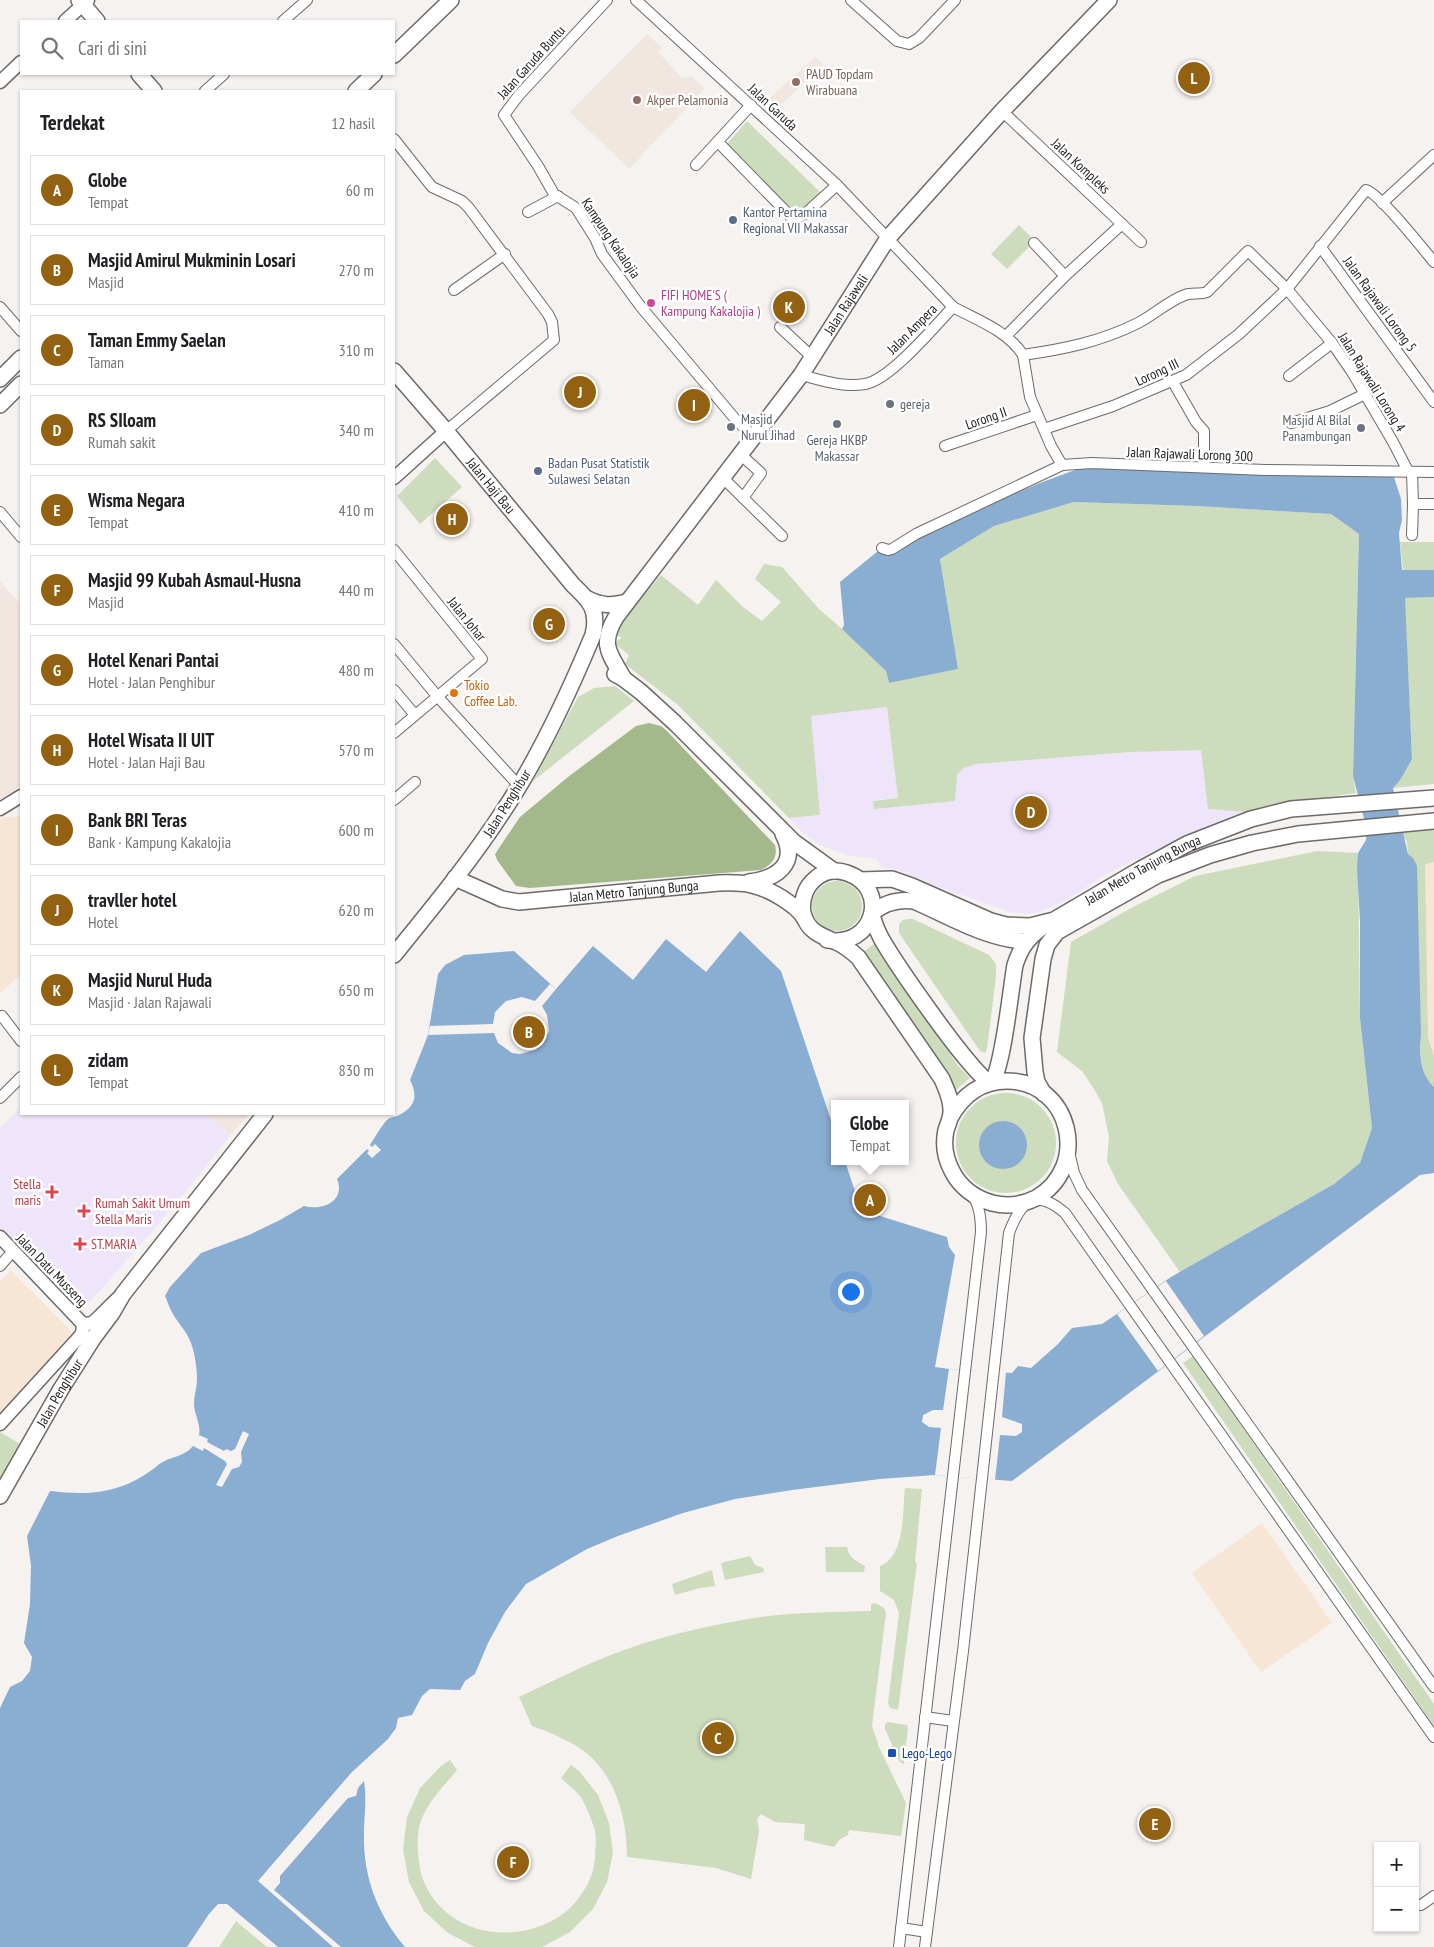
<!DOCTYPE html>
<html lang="id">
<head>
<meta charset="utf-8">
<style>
  body { margin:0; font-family:"PT Sans Narrow",sans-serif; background:#f2f2f2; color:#202124 }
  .controls { position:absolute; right:15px; bottom:15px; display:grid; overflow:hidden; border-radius:0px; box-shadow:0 1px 4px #0004 }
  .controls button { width:45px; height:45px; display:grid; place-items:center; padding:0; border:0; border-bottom:1px solid #e0e0e0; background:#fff; color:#202124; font:25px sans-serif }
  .you { position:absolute; left:850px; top:1291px; width:18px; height:18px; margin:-12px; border:4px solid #fff; border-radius:50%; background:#1a73e8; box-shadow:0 0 0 8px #1a73e833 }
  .badge { display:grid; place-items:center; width:32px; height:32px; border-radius:50%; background:#926111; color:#fff; font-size:16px; font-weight:700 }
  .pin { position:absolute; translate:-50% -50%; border:2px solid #fff; box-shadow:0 1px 5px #0006 }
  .popup { position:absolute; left:831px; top:1100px; width:78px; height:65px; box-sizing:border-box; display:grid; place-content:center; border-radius:0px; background:#fff; filter:drop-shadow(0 1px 4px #0005); font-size:16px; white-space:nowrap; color:#757577 }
  .popup b { font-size:19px; color:#202124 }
  .popup::after { content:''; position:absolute; left:50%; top:100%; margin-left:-10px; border:10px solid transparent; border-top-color:#fff }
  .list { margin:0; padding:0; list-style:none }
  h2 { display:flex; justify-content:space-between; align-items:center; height:65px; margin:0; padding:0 20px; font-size:21px }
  h2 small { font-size:16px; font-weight:400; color:#757577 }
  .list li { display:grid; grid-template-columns:32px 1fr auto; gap:15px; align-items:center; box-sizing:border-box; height:70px; margin:0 10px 10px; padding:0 10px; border:1px solid #e0e0e0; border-radius:0px }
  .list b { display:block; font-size:19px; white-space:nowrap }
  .list p { margin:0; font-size:16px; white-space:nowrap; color:#757577 }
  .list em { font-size:16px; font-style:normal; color:#757577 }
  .icon { flex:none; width:28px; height:28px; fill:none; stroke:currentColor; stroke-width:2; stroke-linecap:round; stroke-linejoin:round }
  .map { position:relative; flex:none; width:1434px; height:1947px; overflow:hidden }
  .search { position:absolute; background:#fff; box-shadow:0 1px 4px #0004; left:20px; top:20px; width:375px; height:55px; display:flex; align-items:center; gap:12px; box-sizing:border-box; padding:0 18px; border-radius:0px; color:#757577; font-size:19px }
  .panel { position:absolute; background:#fff; box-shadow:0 1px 4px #0004; left:20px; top:90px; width:375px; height:1025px; border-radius:0px }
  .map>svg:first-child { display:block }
</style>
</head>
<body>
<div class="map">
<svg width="1434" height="1947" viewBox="0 0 1434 1947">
  <rect width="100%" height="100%" fill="#f6f2f0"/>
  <g fill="#f7e6d5">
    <path d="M21 816V974L0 994V820L4 817Z"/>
    <path d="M1434 838V1075L1427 1067 1417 841Z"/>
    <path d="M11 1270 72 1332 0 1419V1282Z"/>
    <path d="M1262 1523 1332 1623 1261 1672 1192 1573Z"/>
  </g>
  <g fill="#f2e6e0">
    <path d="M647 34 662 48 658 52 682 78 692 76 704 89 629 169 570 112Z"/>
    <path d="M815 57 824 65 776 109 769 99Z"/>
    <path d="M0 581 21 605V786L0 800Z"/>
    <path d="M204 1114H249L230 1135Z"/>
  </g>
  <g fill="#eee5fa">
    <path d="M887 707 898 798 873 800 874 809 956 782 957 775 964 768 976 764 1203 747 1260 806 1207 826 1143 856 1103 876 1067 900 1042 911 1027 914 1010 912 936 886 904 872 882 867 877 859 846 855 820 845 802 832 789 818 820 815 810 716Z"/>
    <path d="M21 1107V1114H204L230 1135 184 1194 105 1285 80 1312 14 1245 0 1229V1128Z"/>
  </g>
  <g fill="#cddcbc">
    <path d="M747 121 821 193 797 216 726 145Z"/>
    <path d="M1019 225 1035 241 1007 269 991 254Z"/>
    <path d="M435 458 462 487 420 524 397 496Z"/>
    <path d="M1074 502 1196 506 1331 514 1359 534 1353 776 1356 793 1273 805 1248 812 1208 809 1201 750 1131 752 976 764 964 768 957 775 955 801 874 809 873 801 898 798 887 707 811 716 820 815 789 818 678 705 625 664 629 655 614 643 622 638 612 632 661 575 698 605 716 580 743 607 762 621 781 602 755 579 764 564 782 567 819 609 848 634 886 671 889 683 958 669 940 559 994 526Z"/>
    <path d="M1400 542H1434V570H1403Z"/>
    <path d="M1434 597V784L1393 788C1401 782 1410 764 1412 754L1404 598Z"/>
    <path d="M615 686 634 701 533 781 578 697 594 688Z"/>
    <path d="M1434 829V862L1425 864 1428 1037 1434 1056V1087L1426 1081 1421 1059 1413 858 1408 854 1407 842 1402 832Z"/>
    <path d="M1317 851 1358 853 1360 1018 1372 1128 1360 1163 1334 1184 1180 1272 1118 1184 1107 1161 1109 1137 1102 1103 1094 1089 1082 1071 1057 1052 1071 942 1133 907 1195 876Z"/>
    <circle cx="837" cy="906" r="25"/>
    <path d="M908 919H913L989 955 996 964V976L987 1049 985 1053 980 1051 899 933V924L903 920Z"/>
    <path d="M875 943 959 1067 970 1078 956 1090 921 1034 863 952Z"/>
    <circle cx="1006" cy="1143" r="50"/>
    <path d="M1193 1356 1434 1704V1726L1183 1363Z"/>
    <path d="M0 1432 20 1444 0 1481Z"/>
    <path d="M905 1488 922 1489 915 1562 917 1563 898 1710 890 1708 888 1703 899 1613 894 1600 880 1591V1566C906 1556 902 1512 905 1488Z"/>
    <path d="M825 1547H847C848 1557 856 1561 865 1566L864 1572H826Z"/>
    <path d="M750 1556 755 1565 763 1568 764 1572 725 1580 721 1563Z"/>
    <path d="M712 1570 715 1586 700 1588 675 1595 672 1584Z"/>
    <path d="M875 1603 884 1608 886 1613 872 1726 879 1747 906 1803 901 1836 849 1830 848 1835 840 1839 834 1847 804 1840 805 1824 775 1822 761 1814 757 1819 759 1831 751 1879 716 1868 627 1857C627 1819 616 1776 585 1752 573 1742 547 1731 532 1726L519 1697C553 1681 588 1663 624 1650 670 1634 720 1623 768 1616 802 1612 837 1612 871 1611V1604Z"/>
    <path d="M888 1722 907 1725 908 1728 904 1763 903 1764 899 1761 885 1729V1724Z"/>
    <path d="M450 1760 457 1770C446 1784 433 1796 425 1812 418 1824 417 1839 418 1852 419 1862 420 1873 424 1882 449 1941 529 1947 571 1907 584 1893 594 1877 595 1857 595 1849 597 1839 595 1831 593 1823 585 1802 580 1796 574 1789 567 1784 561 1778L571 1765 579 1771 598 1795 609 1823 613 1853 607 1882 593 1909 570 1932 542 1947H475L448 1933 424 1911 409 1882 403 1850 407 1817 420 1788 441 1766Z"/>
    <path d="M236 1921 267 1947H219Z"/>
  </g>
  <path fill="#a3b88b" d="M649 723 661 726 667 731 775 845C778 858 772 864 761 870L530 888 516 886 497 860 495 854 520 817 568 777 636 726Z"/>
  <g fill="#8aadd2">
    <path d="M1094 467 1394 477 1401 499 1402 520 1399 533 1402 570H1434V597L1405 598 1412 759C1406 769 1402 780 1393 788L1408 854 1413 858 1417 866 1421 1035C1419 1053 1420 1075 1434 1087V1173L1420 1175 1012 1481 935 1475 880 1479 792 1490 735 1499 683 1513 618 1536 587 1549 526 1584 505 1612 488 1643 475 1674 465 1681 460 1690 430 1689 422 1696 412 1715 398 1718 396 1728 388 1739 351 1773 258 1881 333 1947H278L227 1904H218L209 1914 187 1947H0V1708L10 1687 22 1681 30 1671 32 1657 24 1643 30 1604 31 1566 27 1536 50 1491C92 1496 123 1493 157 1466 169 1456 183 1458 193 1446 207 1430 194 1419 194 1403 194 1395 197 1388 197 1380 197 1368 195 1354 191 1343 187 1332 178 1323 173 1314 169 1308 168 1302 165 1296L170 1287 201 1253 249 1235 280 1220 304 1206C323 1211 346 1201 337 1179L367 1149 369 1151 367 1153 372 1158 381 1150 375 1144 372 1147 370 1145C374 1139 383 1123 388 1119 391 1117 396 1117 399 1115 416 1106 418 1096 410 1080L428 1035 438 974 445 965 464 955 514 951 556 989 593 946 633 980 666 939 706 972 740 931 781 971 835 1132V1161H845L861 1210 947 1237 949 1247 955 1255 935 1367 949 1369 1012 1373 1018 1366 1031 1368 1058 1344 1072 1328 1102 1324 1171 1277 1334 1184 1360 1163 1372 1128 1360 1018V921L1357 868 1358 853 1366 840 1367 830 1353 776 1359 534 1331 514 1196 506 1074 502 994 526 940 559 958 669 889 683 886 671 842 629 844 625 840 582 878 551 888 552 915 537 1040 483 1075 470Z"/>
    <circle cx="1003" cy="1145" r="24"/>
    <path d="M364 1781C367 1800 364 1816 364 1835 363 1877 378 1915 405 1947H341L274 1890 280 1883V1876L348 1798 356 1796 358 1788Z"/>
  </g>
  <g fill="#f6f2f0">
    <path d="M550 984 556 989 542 1006 547 1015 549 1031 542 1045 535 1050 520 1054 512 1053 498 1043 494 1033 428 1035 430 1026 493 1024 495 1012 506 1001 522 997 535 1001Z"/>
    <path d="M1166 1281 1204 1336 1158 1371 1117 1314Z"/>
    <path d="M949 1369 1006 1372 1002 1417 1022 1424V1432L1016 1436 1000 1435 995 1480 935 1475 941 1428 929 1427 922 1422 923 1415 933 1410H943Z"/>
    <path d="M243 1431 249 1434 241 1452 242 1462 239 1467 232 1469 222 1487 216 1485 227 1464 225 1461 204 1448 203 1451 193 1446 199 1435 208 1439 207 1442 224 1451 226 1449 231 1451 235 1449Z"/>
  </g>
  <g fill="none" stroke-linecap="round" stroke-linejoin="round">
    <defs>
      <g id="minor">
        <path d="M607 0 519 95 504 115 538 166 554 194 576 208 595 238 602 254 641 307 736 420 753 436"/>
        <path d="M636 0 837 185 953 307C934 327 890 380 865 384 843 388 821 380 801 375"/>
        <path d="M851 0 897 41 909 44 919 38 955 0"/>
        <path d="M283 21 307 0"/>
        <path d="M205 91 224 74"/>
        <path d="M1002 111 1141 242"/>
        <path d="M394 139 432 187 462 201 469 208 548 314 552 322 554 340 446 431"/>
        <path d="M718 142 792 218 795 219 805 214 837 185"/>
        <path d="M696 165 751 105"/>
        <path d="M1382 203 1434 155"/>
        <path d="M528 212 558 196"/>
        <path d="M1034 243 1065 276"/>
        <path d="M1320 246 1434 402"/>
        <path d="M454 290 505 254"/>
        <path d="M0 307 21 331"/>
        <path d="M953 307C977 320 1008 331 1023 355L1030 397 1051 446 1062 465 1092 463 1265 470 1434 472"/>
        <path d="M780 327 812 357"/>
        <path d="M1006 336 1065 276 1122 224"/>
        <path d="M1023 355C1064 349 1100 342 1138 323 1154 315 1168 301 1185 295 1192 292 1200 295 1207 292L1248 251 1287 289 1332 343 1352 372 1393 442 1408 471"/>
        <path d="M1289 376 1332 343"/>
        <path d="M1173 382 1196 422 1204 431V467"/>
        <path d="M1291 423 1330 411 1365 394"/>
        <path d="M1044 429 1113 406 1186 375 1239 334 1287 289 1366 190C1379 193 1423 249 1434 262"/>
        <path d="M945 446 1037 415"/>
        <path d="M740 454 761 473 743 498"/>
        <path d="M1412 472 1413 504"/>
        <path d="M722 477 782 536"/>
        <path d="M0 512 21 537"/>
        <path d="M1412 535 1413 504H1434"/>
        <path d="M882 548 888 550 892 549 916 534 1062 465"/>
        <path d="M394 550 482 659 394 733"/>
        <path d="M394 644 437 696 519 786"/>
        <path d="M394 690 415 715"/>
        <path d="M394 800 415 782"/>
        <path d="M0 1017 2 1016 21 1041"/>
        <path d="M0 1098 21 1077"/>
        <path d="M1069 1152 1074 1173 1082 1190 1434 1687"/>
        <path d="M0 1266 13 1251"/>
        <path d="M925 1717 953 1721"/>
        <path d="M1421 1905 1434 1896"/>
        <path d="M901 1928 927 1932"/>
        <path d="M899 1947 981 1232C981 1219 980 1205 972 1195"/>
        <path d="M925 1947 963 1651 1009 1233C1021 1200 1036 1188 1065 1213L1434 1737"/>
      </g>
      <g id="tertiary">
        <path d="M65 21 88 0"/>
        <path d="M0 82 21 62"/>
        <path d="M394 478 446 431"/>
        <path d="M0 809 21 796"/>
        <path d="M0 1237 82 1323"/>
        <path d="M82 1323C85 1324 88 1324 91 1323 95 1322 113 1302 119 1297"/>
        <path d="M0 1424 81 1335 83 1329 82 1323"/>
      </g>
      <g id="secondary">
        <path d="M79 0 97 21"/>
        <path d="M394 55 451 0"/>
        <path d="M139 74 154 91"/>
        <path d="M356 91 374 74"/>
        <path id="s1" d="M394 371 446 431 573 585C590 601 599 610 593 635 568 695 540 756 504 810 471 861 432 908 394 955"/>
        <path d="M0 379 21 358"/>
        <path d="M0 405 21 384"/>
        <path d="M588 599C602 606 612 606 627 602"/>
        <path d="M615 674 624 679 641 692 675 723 794 842 834 871"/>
        <path id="s2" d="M624 679C610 654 599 645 616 617L801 375 888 238 1002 111 1109 0"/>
        <path id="s3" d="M455 878 502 899 519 902 719 883C745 882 759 884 782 898 791 904 799 909 805 919"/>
        <path id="s4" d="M861 880 892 879 912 886 991 921 1006 925 1030 926 1054 920 1141 869 1187 844 1251 819 1291 809 1434 798"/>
        <path d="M749 882C776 879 799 864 783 834"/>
        <path d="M827 940C874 949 891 888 847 873 836 869 824 871 815 879 805 887 801 901 803 913 807 931 821 936 836 942 844 945 851 951 858 957L942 1079C946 1089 952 1100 951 1112 951 1118 948 1124 946 1130 943 1144 945 1158 952 1171 960 1187 975 1198 992 1203 1007 1207 1022 1205 1036 1198 1091 1167 1071 1081 1007 1081 981 1081 962 1096 950 1118"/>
        <path d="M1026 941C988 940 949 916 914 901 899 899 884 903 872 913 873 922 877 930 881 938 894 961 973 1077 991 1083 1003 1070 1011 986 1015 965 1021 946 1030 935 1046 925"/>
        <path d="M1044 1094 1037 1082 1035 1072 1032 1038 1043 959 1047 945 1057 932 1158 875 1210 855 1252 843 1298 834 1434 821"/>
        <path id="s5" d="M0 1496 61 1389 94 1337 112 1313 123 1294 265 1114"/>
      </g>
    </defs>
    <use href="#minor" stroke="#6e6a68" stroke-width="12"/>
    <use href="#tertiary" stroke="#6e6a68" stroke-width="15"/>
    <use href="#secondary" stroke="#6e6a68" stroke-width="18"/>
    <use href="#minor" stroke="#fff" stroke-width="10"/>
    <use href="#tertiary" stroke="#fff" stroke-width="12"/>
    <use href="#secondary" stroke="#fff" stroke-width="15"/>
  </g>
  <g fill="#8d6e63" stroke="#fff" stroke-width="2">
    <circle cx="796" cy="82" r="5"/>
    <circle cx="637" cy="100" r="5"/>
  </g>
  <g fill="#5c6f8a" stroke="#fff" stroke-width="2">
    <circle cx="733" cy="220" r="5"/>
    <circle cx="538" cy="471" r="5"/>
  </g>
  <circle fill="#d1479c" stroke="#fff" stroke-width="2" cx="651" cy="303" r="5"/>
  <g fill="#6b7280" stroke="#fff" stroke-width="2">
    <circle cx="890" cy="404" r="5"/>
    <circle cx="837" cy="424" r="5"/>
    <circle cx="731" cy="427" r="5"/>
    <circle cx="1361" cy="428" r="5"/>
  </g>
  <circle fill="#e8710a" stroke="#fff" stroke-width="2" cx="454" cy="693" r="5"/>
  <g fill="#e0444e" stroke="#fff" stroke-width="2">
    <path d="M49.5 1184.5h5v5h5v5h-5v5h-5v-5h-5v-5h5z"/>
    <path d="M81.5 1203.5h5v5h5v5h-5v5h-5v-5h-5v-5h5z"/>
    <path d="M77.5 1236.5h5v5h5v5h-5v5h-5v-5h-5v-5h5z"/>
  </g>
  <rect fill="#1a4fb4" stroke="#fff" stroke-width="2" x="887" y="1748" width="10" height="10" rx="2.5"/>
  <g text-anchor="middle" stroke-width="5" stroke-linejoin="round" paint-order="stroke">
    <g font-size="14" fill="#242222" stroke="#fff">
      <text transform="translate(531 62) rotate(-48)" y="5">Jalan Garuda Buntu</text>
      <text transform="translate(773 107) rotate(43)" y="5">Jalan Garuda</text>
      <text transform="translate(1081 166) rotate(43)" y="5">Jalan Kompleks</text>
      <text transform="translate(611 238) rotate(56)" y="5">Kampung Kakalojia</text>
      <text dy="5" stroke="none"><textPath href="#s2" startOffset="456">Jalan Rajawali</textPath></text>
      <text transform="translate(1380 304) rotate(54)" y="5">Jalan Rajawali Lorong 5</text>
      <text transform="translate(912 329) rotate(-45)" y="5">Jalan Ampera</text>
      <text transform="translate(1157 372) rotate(-25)" y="5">Lorong III</text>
      <text transform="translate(1372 382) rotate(58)" y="5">Jalan Rajawali Lorong 4</text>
      <text transform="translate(986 418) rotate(-19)" y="5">Lorong II</text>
      <text transform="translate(1190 454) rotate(2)" y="5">Jalan Rajawali Lorong 300</text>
      <text dy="5" stroke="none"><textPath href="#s1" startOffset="150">Jalan Haji Bau</textPath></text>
      <text transform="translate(467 619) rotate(51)" y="5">Jalan Johar</text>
      <text transform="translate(507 803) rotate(-58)" y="5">Jalan Penghibur</text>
      <text dy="5" stroke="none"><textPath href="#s4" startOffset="305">Jalan Metro Tanjung Bunga</textPath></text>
      <text dy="5" stroke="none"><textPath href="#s3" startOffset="184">Jalan Metro Tanjung Bunga</textPath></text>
      <text transform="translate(52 1270) rotate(46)" y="5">Jalan Datu Musseng</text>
      <text dy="5" stroke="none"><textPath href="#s5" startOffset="119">Jalan Penghibur</textPath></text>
    </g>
    <g font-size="14" fill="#785e54" stroke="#fff" text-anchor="start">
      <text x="806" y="79">PAUD Topdam<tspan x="806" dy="16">Wirabuana</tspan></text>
      <text x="647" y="105">Akper Pelamonia</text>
    </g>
    <g font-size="14" fill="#4e5e75" stroke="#fff" text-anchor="start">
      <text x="743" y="217">Kantor Pertamina<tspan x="743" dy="16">Regional VII Makassar</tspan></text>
      <text x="548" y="468">Badan Pusat Statistik<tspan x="548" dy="16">Sulawesi Selatan</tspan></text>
    </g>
    <g font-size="14" fill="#b23c85" stroke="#fff" text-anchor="start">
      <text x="661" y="300">FIFI HOME'S (<tspan x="661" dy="16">Kampung Kakalojia )</tspan></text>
    </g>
    <g font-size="14" fill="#5b616d" stroke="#fff" text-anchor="start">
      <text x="900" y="409">gereja</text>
      <text x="741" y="424">Masjid<tspan x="741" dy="16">Nurul Jihad</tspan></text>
      <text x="1351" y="425" text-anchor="end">Masjid Al Bilal<tspan x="1351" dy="16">Panambungan</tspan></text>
      <text x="837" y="445" text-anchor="middle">Gereja HKBP<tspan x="837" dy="16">Makassar</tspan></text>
    </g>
    <g font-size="14" fill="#c56008" stroke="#fff" text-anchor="start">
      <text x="464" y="690">Tokio<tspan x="464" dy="16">Coffee Lab.</tspan></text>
    </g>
    <g font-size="14" fill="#be3a42" stroke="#fff" text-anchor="start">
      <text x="41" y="1189" text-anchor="end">Stella<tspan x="41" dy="16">maris</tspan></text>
      <text x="95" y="1208">Rumah Sakit Umum<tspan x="95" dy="16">Stella Maris</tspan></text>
      <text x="91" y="1249">ST.MARIA</text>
    </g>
    <g font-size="14" fill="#164399" stroke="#fff" text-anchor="start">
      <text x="902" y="1758">Lego-Lego</text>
    </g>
  </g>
</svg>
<div class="controls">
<button>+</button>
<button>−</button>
</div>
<div class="you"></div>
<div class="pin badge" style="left:870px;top:1200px">A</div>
<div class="popup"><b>Globe</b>Tempat</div>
<div class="pin badge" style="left:529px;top:1032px">B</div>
<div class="pin badge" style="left:718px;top:1738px">C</div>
<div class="pin badge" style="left:1031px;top:812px">D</div>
<div class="pin badge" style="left:1155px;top:1824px">E</div>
<div class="pin badge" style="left:513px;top:1862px">F</div>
<div class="pin badge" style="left:549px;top:624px">G</div>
<div class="pin badge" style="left:452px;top:519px">H</div>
<div class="pin badge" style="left:694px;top:405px">I</div>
<div class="pin badge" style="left:580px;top:392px">J</div>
<div class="pin badge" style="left:789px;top:307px">K</div>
<div class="pin badge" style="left:1194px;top:78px">L</div>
<div class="search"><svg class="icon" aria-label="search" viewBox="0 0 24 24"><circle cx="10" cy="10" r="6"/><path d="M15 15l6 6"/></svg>Cari di sini</div>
<section class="panel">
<h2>Terdekat<small>12 hasil</small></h2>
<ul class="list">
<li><span class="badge">A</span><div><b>Globe</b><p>Tempat</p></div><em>60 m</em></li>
<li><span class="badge">B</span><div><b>Masjid Amirul Mukminin Losari</b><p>Masjid</p></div><em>270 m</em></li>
<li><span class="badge">C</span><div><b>Taman Emmy Saelan</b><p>Taman</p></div><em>310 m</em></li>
<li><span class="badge">D</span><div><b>RS SIloam</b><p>Rumah sakit</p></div><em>340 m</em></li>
<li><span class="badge">E</span><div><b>Wisma Negara</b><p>Tempat</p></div><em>410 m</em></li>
<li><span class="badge">F</span><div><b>Masjid 99 Kubah Asmaul-Husna</b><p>Masjid</p></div><em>440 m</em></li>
<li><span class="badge">G</span><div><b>Hotel Kenari Pantai</b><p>Hotel · Jalan Penghibur</p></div><em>480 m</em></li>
<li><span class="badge">H</span><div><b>Hotel Wisata II UIT</b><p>Hotel · Jalan Haji Bau</p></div><em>570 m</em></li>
<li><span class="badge">I</span><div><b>Bank BRI Teras</b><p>Bank · Kampung Kakalojia</p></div><em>600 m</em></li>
<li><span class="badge">J</span><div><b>travller hotel</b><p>Hotel</p></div><em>620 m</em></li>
<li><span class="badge">K</span><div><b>Masjid Nurul Huda</b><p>Masjid · Jalan Rajawali</p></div><em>650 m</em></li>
<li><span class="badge">L</span><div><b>zidam</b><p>Tempat</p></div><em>830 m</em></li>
</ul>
</section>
</div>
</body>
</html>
